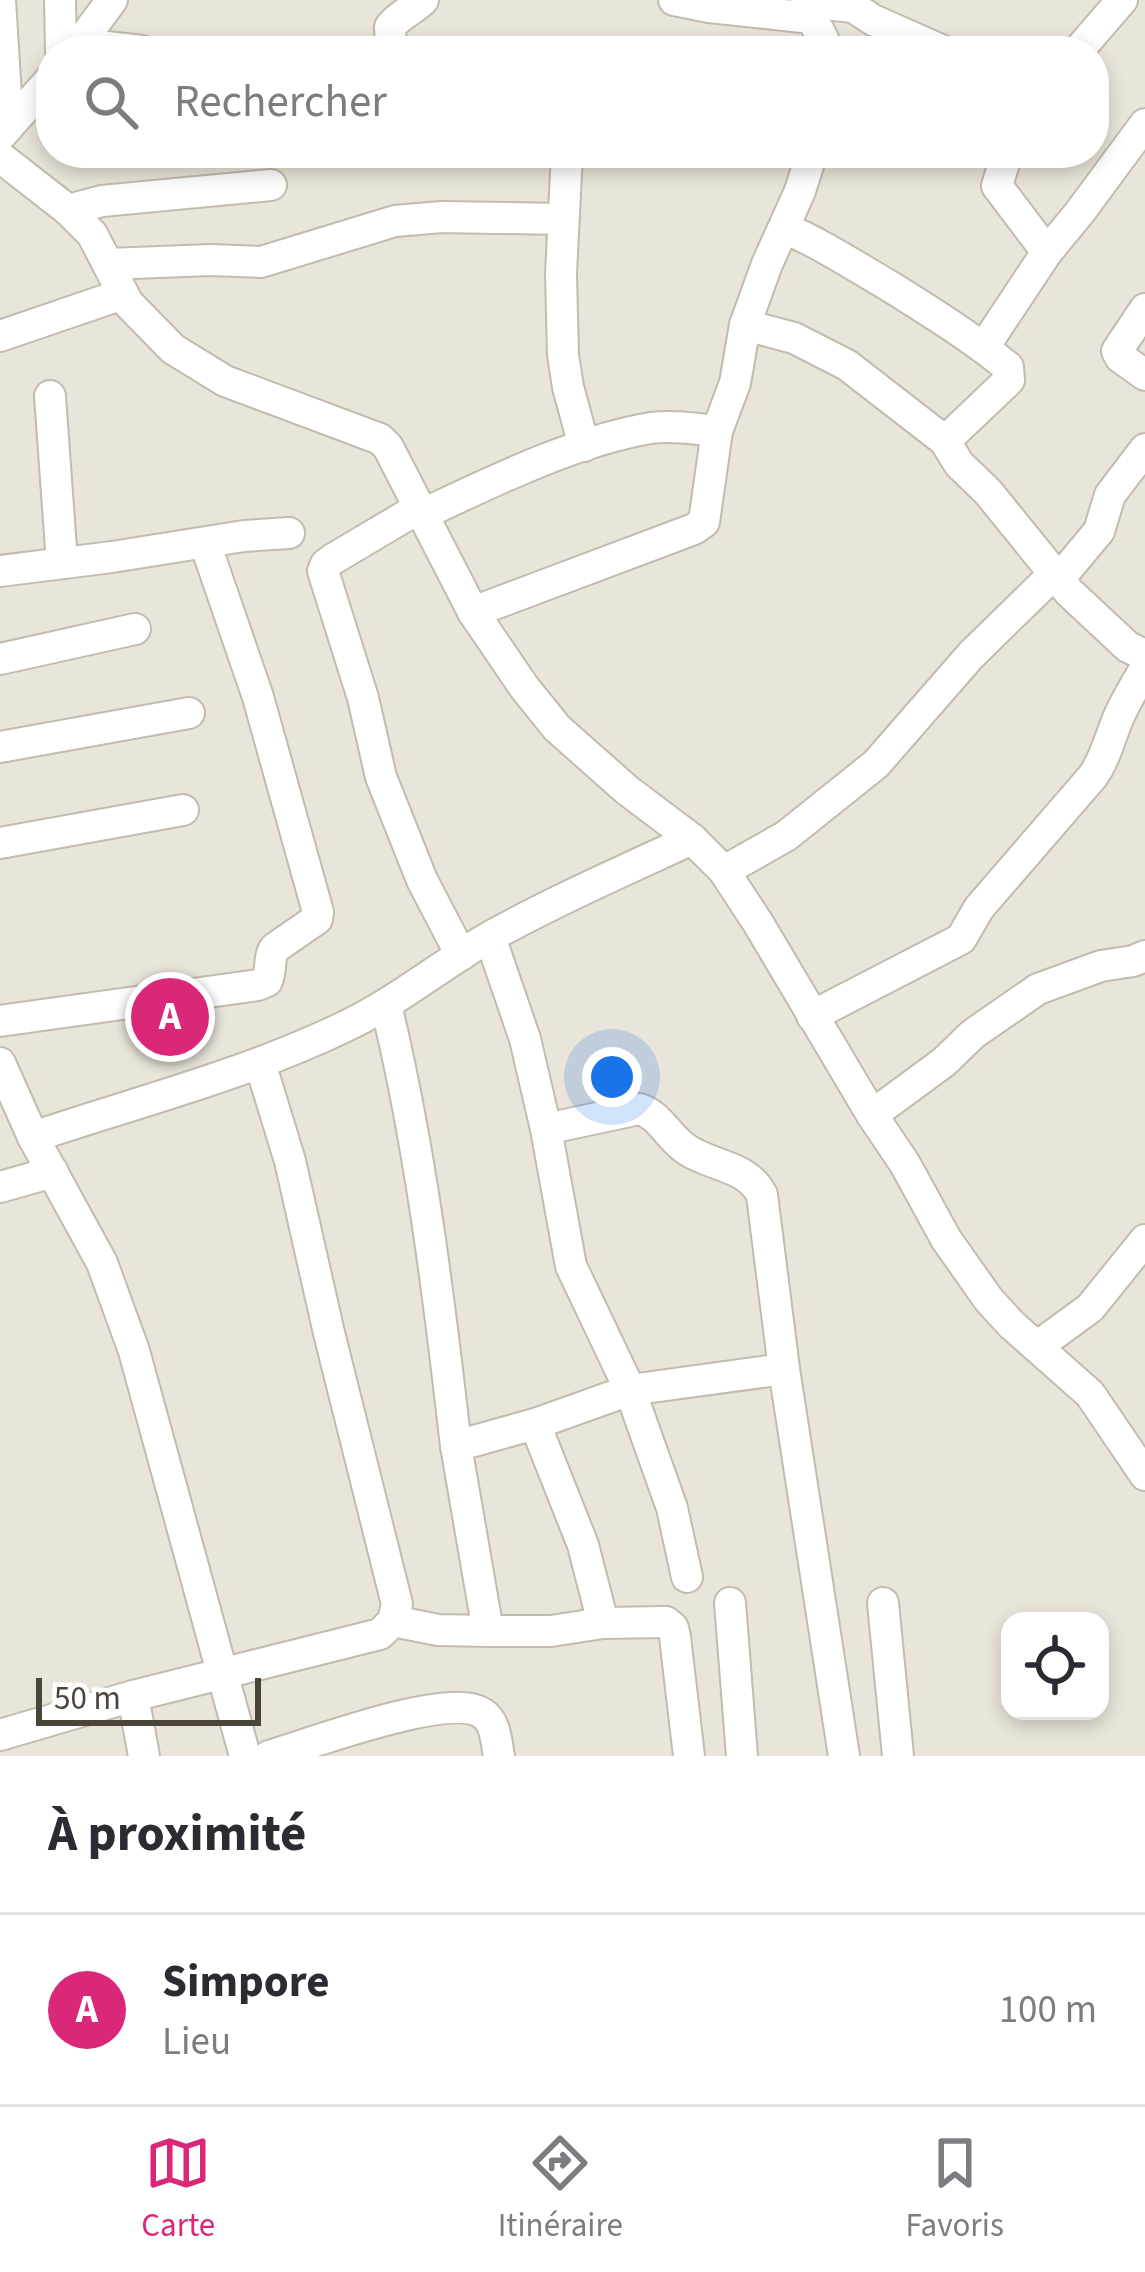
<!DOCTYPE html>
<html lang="fr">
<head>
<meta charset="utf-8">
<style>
  body { margin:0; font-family:"Source Sans 3",sans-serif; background:#f2f2f3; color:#2b2b33 }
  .controls { position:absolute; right:36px; bottom:36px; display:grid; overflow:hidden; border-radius:24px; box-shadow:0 6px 18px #0003 }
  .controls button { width:108px; height:108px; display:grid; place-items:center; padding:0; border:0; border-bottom:3px solid #e1e1e2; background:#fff; color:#2b2b33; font:60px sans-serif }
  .scale { position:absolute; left:36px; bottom:30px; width:225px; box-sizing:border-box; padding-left:12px; border:6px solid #4b4439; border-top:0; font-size:33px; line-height:42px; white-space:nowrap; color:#4b4439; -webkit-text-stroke:9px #fff; paint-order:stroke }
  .you { position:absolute; left:612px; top:1077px; width:42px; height:42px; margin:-30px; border:9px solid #fff; border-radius:50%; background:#1a73e8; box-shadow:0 0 0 18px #1a73e833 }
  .badge { display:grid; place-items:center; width:78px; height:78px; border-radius:50%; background:#db2777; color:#fff; font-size:39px; font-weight:700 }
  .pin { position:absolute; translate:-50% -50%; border:6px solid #fff; box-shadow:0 3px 12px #0006 }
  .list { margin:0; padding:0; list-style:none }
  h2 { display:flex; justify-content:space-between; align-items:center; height:156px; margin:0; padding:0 48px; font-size:51px }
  h2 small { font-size:39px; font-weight:400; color:#7c7c81 }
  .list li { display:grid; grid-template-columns:78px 1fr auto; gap:36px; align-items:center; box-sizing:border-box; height:192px; padding:0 48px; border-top:3px solid #e1e1e2 }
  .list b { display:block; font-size:45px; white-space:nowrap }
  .list p { margin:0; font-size:39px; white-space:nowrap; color:#7c7c81 }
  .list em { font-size:39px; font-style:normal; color:#7c7c81 }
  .icon { flex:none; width:66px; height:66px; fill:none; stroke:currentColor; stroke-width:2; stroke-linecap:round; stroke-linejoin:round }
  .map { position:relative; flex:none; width:1145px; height:1756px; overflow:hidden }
  .search { position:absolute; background:#fff; box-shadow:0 6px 18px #0003; left:36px; right:36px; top:36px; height:132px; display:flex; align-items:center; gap:30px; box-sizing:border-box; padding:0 42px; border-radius:48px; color:#7c7c81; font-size:45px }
  .sheet { height:348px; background:#fff }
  nav { display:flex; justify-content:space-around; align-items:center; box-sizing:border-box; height:168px; border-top:3px solid #e1e1e2; background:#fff; font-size:33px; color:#7c7c81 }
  nav a { display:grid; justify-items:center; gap:6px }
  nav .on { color:#db2777 }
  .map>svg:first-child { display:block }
</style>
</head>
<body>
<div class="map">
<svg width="1145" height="1756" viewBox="0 0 1145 1756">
  <rect width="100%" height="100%" fill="#f6f3ec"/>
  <path fill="#eae5da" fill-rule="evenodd" d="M0 0H1145V1756H0ZM51 51H1094V153H51ZM1010 1621H1100V1711H1010Z"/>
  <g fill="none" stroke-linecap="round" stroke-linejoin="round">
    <defs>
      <g id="street">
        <path d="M0 0 8 127"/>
        <path d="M60 0 61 51"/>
        <path d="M674 0 709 7 811 18"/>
        <path d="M806 0C807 19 824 32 827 51"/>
        <path d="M806 8 825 4 853 7 873 20 943 51"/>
        <path d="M80 44 142 51"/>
        <path d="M74 51 112 0"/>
        <path d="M391 51 390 27C399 15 413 10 423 0"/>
        <path d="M1078 51 1122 0"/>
        <path d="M0 136 51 79"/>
        <path d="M567 153 561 274 563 355 568 387 584 446"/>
        <path d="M1007 153 997 186 1047 252"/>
        <path d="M0 157 68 210 92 234 128 303 173 349 225 381 380 439 388 447 473 612 524 687 557 728 627 790 692 839 724 871 758 923 872 1115 905 1164 946 1239 989 1300 1012 1325 1090 1394 1145 1475"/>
        <path d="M68 210 102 201 271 185"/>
        <path d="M784 228C822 244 855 266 891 287 931 312 971 337 1008 367L1009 380 945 441"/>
        <path d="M108 264 211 260 261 262 395 221 442 217 563 219"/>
        <path d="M1145 309 1117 351 1120 357 1145 375"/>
        <path d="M745 325 794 338 847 365 945 441 959 464 988 492 1069 592 1128 647 1145 655"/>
        <path d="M0 336 123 294"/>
        <path d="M984 347 1047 252 1080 212 1145 124"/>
        <path d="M50 396 62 563"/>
        <path d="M419 508 333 559 326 564 323 571 363 698 381 777 422 880 461 955"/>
        <path d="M423 514C491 482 577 440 651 428 672 425 696 429 717 431"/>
        <path d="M0 571 112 557 244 536 289 533"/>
        <path d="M1059 579 1099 531 1110 495 1145 449"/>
        <path d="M473 612 694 529 704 522 717 431 735 383 745 325 767 264 800 191 812 153"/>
        <path d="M0 659 135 629"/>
        <path d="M0 747 189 713"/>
        <path d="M0 843 183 810"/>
        <path d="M724 871 786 836 876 764 971 655 1055 573"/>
        <path d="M490 937 525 1039 546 1129 571 1266 630 1390 784 1369"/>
        <path d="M386 1005C421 1150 439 1298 456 1446L535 1424 630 1390 672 1508 687 1577"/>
        <path d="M812 1016 961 939 979 908 1093 776C1107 756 1110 735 1121 712 1128 697 1137 683 1145 668"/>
        <path d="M0 1021 258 985 267 981C272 970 268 957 275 948L317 919 318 912 258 697 205 543"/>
        <path d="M0 1063 33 1137 102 1263 134 1351 245 1756"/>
        <path d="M872 1115 944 1062 973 1034 1038 989 1101 966 1133 961 1145 956"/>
        <path d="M546 1129 639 1109C658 1114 666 1133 682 1146 707 1167 746 1163 762 1195L784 1369 844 1756"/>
        <path d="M33 1137C137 1102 244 1075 344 1027 397 1002 442 964 493 935 557 900 625 870 692 839"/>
        <path d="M0 1187 53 1172"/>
        <path d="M1038 1346 1090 1308 1145 1240"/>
        <path d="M535 1424 583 1545 603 1623"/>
        <path d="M456 1446 488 1631"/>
        <path d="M730 1603 742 1756"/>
        <path d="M883 1603 898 1756"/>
        <path d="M393 1621 438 1630 488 1631H551L603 1623 666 1622 673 1628 675 1637 689 1756"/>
        <path d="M133 1696 144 1756"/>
        <path d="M0 1735 133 1696 380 1634 393 1621 397 1604 329 1333 290 1161 260 1063"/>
        <path d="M269 1756C310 1744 449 1691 482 1713 496 1722 496 1741 499 1756"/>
      </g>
    </defs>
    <use href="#street" stroke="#c2bbae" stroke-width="34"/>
    <use href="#street" stroke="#fff" stroke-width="30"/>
  </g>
</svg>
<div class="controls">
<button><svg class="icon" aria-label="locate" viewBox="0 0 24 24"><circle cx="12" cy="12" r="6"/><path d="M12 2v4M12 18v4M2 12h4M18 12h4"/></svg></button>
</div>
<div class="scale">50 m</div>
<div class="you"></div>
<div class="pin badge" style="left:170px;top:1017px">A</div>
<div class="search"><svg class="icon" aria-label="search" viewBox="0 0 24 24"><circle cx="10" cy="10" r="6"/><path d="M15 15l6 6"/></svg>Rechercher</div>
</div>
<section class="sheet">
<h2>À proximité<small></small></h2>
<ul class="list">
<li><span class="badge">A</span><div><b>Simpore</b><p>Lieu</p></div><em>100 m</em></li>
</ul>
</section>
<nav>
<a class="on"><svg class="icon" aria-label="map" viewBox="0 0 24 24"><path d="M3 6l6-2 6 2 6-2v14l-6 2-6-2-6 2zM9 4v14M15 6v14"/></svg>Carte</a>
<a><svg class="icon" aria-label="directions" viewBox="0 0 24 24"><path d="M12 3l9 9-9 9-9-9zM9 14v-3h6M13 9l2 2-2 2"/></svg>Itinéraire</a>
<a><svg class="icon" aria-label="saved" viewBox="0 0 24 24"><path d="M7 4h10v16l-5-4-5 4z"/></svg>Favoris</a>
</nav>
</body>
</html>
